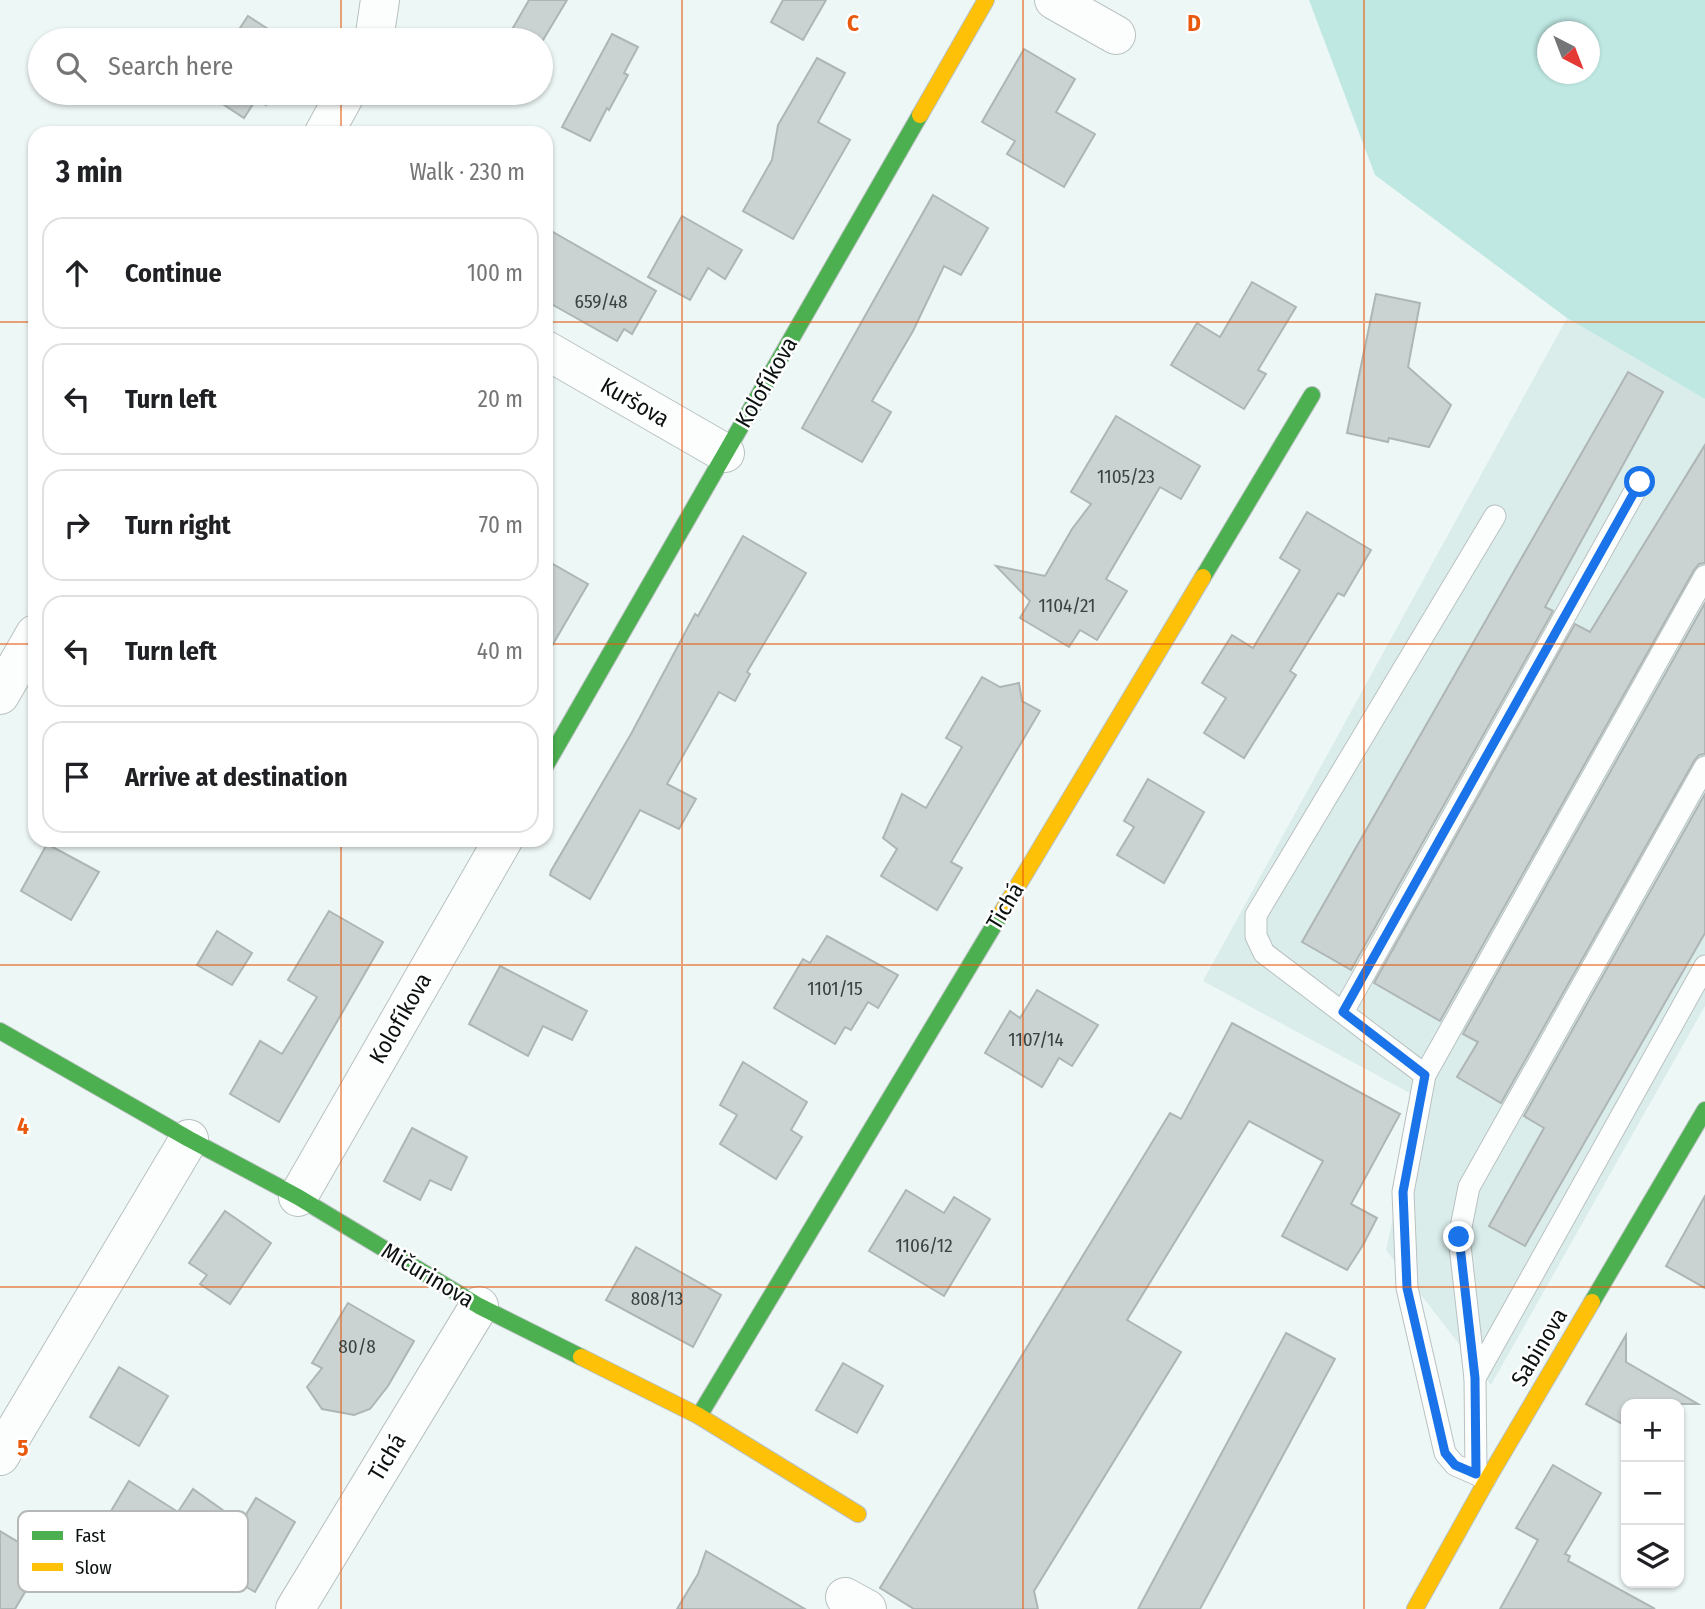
<!DOCTYPE html>
<html lang="en">
<head>
<meta charset="utf-8">
<style>
  body { margin:0; font-family:"Fira Sans Condensed",sans-serif; background:#f6f6f6; color:#202124 }
  .controls { position:absolute; right:21px; bottom:21px; display:grid; overflow:hidden; border-radius:14px; box-shadow:0 2px 5px #0004 }
  .controls button { width:63px; height:63px; display:grid; place-items:center; padding:0; border:0; border-bottom:2px solid #e0e0e0; background:#fff; color:#202124; font:35px sans-serif }
  .compass { position:absolute; left:1537px; top:21px; width:63px; height:63px; border-radius:50%; background:#fff; box-shadow:0 2px 5px #0004; rotate:138deg }
  .stop { position:absolute; width:21px; height:21px; margin:-16px; border:5px solid #1a73e8; border-radius:50%; background:#fff }
  .stop.end { background:#1a73e8; border-color:#fff; box-shadow:0 2px 7px #0008 }
  .list { margin:0; padding:0; list-style:none }
  h2 { display:flex; justify-content:space-between; align-items:center; height:91px; margin:0; padding:0 28px; font-size:30px }
  h2 small { font-size:23px; font-weight:400; color:#757577 }
  .list li { display:grid; grid-template-columns:46px 1fr auto; gap:21px; align-items:center; box-sizing:border-box; height:112px; margin:0 14px 14px; padding:0 14px; border:2px solid #e0e0e0; border-radius:21px }
  .list b { display:block; font-size:26px; white-space:nowrap }
  .list em { font-size:23px; font-style:normal; color:#757577 }
  .icon { flex:none; width:38px; height:38px; fill:none; stroke:currentColor; stroke-width:2; stroke-linecap:round; stroke-linejoin:round }
  .map { position:relative; flex:none; width:1705px; height:1609px; overflow:hidden }
  .search { position:absolute; background:#fff; box-shadow:0 2px 5px #0004; left:28px; top:28px; width:525px; height:77px; display:flex; align-items:center; gap:18px; box-sizing:border-box; padding:0 24px; border-radius:38px; color:#757577; font-size:26px }
  .panel { position:absolute; background:#fff; box-shadow:0 2px 5px #0004; left:28px; top:126px; width:525px; height:721px; border-radius:21px }
  .map>svg:first-child { display:block }
</style>
</head>
<body>
<div class="map">
<svg width="1705" height="1609" viewBox="0 0 1705 1609">
  <rect width="100%" height="100%" fill="#edf7f6"/>
  <path fill="#daedeb" d="M1567 318 1705 399V1006L1491 1385 1386 1250 1419 1098 1203 981Z"/>
  <path fill="#bfe8e3" fill-rule="evenodd" d="M1309 0H1705V399L1567 318 1375 175ZM1548 32H1590V74H1548Z"/>
  <g fill="#cbd3d2" stroke="#aeb6b5" stroke-width="2">
    <path d="M529 0H567L543 40H506Z"/>
    <path d="M783 0H826L803 40 771 22Z"/>
    <path d="M248 16 285 40H232Z"/>
    <path d="M612 34 638 47 624 73 628 75 609 110 607 108 590 141 562 127Z"/>
    <path d="M1024 49 1075 79 1056 112 1095 134 1064 187 1007 154 1015 141 982 122Z"/>
    <path d="M817 58 845 73 818 122 850 140 793 239 743 211 772 160 778 125Z"/>
    <path d="M206 93H274L266 105 257 98 244 118Z"/>
    <path d="M933 195 988 228 961 275 944 266 913 331 872 401 891 412 862 462 802 428Z"/>
    <path d="M682 216 742 250 725 279 708 268 690 300 648 277Z"/>
    <path d="M546 228 656 291 632 334 624 329 617 341 546 301Z"/>
    <path d="M1252 282 1296 307 1258 370 1266 374 1244 409 1171 365 1197 323 1220 337Z"/>
    <path d="M1376 294 1420 303 1408 367 1451 405 1429 447 1389 438 1388 442 1347 433Z"/>
    <path d="M1628 372 1663 392 1545 607 1553 611 1351 970 1302 942Z"/>
    <path d="M1116 416 1200 466 1181 499 1160 487 1106 579 1127 591 1097 640 1080 630 1069 647 1020 618 1030 601 996 566 1045 576 1072 529 1091 504 1071 492Z"/>
    <path d="M1705 445V563L1699 564 1694 570 1440 1021 1374 983 1575 624 1590 632Z"/>
    <path d="M1307 512 1371 550 1344 596 1338 593 1290 671 1296 675 1244 758 1204 733 1226 698 1202 683 1232 635 1253 648 1300 570 1280 558Z"/>
    <path d="M743 536 806 573 747 672 750 674 735 701 719 692 667 784 696 799 679 829 640 810 590 899 550 875 551 871 631 734 695 614 698 616Z"/>
    <path d="M546 560 588 584 546 656Z"/>
    <path d="M1705 603V754L1699 755 1694 761 1501 1103 1457 1077 1478 1042 1463 1034Z"/>
    <path d="M982 677 1000 687 1019 683 1022 701 1040 711 951 862 962 868 937 910 881 876 897 849 883 838 902 794 926 808 962 747 946 738Z"/>
    <path d="M1148 779 1204 812 1164 883 1117 855 1134 827 1124 821Z"/>
    <path d="M1705 794V933L1525 1246 1489 1226 1544 1128 1524 1116Z"/>
    <path d="M47 844 99 872 71 920 21 891Z"/>
    <path d="M329 911 383 942 279 1122 230 1094 260 1041 282 1054 317 997 288 980Z"/>
    <path d="M217 931 252 953 232 985 197 965Z"/>
    <path d="M827 936 898 975 878 1008 868 1002 851 1030 845 1027 835 1044 774 1008 803 959 810 963Z"/>
    <path d="M500 966 587 1011 572 1040 543 1026 528 1056 469 1024Z"/>
    <path d="M1037 990 1098 1025 1072 1066 1059 1058 1042 1087 985 1053 1010 1011 1020 1018Z"/>
    <path d="M1232 1023 1400 1114 1351 1204 1377 1218 1363 1245 1347 1270 1282 1236 1323 1161 1249 1121 1127 1320 1181 1352 1034 1591 1038 1609H914L880 1588 1170 1113 1181 1119Z"/>
    <path d="M743 1062 807 1102 791 1130 802 1137 776 1179 720 1144 737 1115 720 1105Z"/>
    <path d="M412 1128 467 1157 451 1190 430 1180 420 1200 384 1181Z"/>
    <path d="M906 1190 944 1213 954 1197 990 1219 944 1296 869 1251Z"/>
    <path d="M1705 1196V1288L1666 1266Z"/>
    <path d="M225 1211 271 1243 230 1304 200 1284 207 1275 189 1263Z"/>
    <path d="M636 1247 721 1295 693 1347 606 1300Z"/>
    <path d="M348 1303 414 1341 388 1386 370 1409 354 1415 322 1409 307 1387 322 1368 312 1363Z"/>
    <path d="M1286 1333 1335 1359 1200 1609H1138Z"/>
    <path d="M1626 1335V1362L1698 1404H1626V1426L1586 1404Z"/>
    <path d="M843 1363 883 1386 857 1433 816 1410Z"/>
    <path d="M119 1367 168 1396 139 1446 90 1417Z"/>
    <path d="M1553 1465 1601 1493 1565 1554 1570 1556 1568 1561 1655 1609H1500L1538 1540 1516 1528Z"/>
    <path d="M129 1481 178 1512 193 1489 241 1523 256 1498 295 1522 255 1592 201 1561 186 1586 99 1531Z"/>
    <path d="M0 1531 45 1558 15 1609H0Z"/>
    <path d="M706 1551 805 1609H677L698 1574Z"/>
  </g>
  <g fill="none" stroke-linecap="round" stroke-linejoin="round">
    <defs>
      <g id="lane">
        <path d="M1343 1012 1640 482"/>
        <path d="M1425 1075 1264 953 1256 936V915L1495 516"/>
        <path d="M1475 1378 1705 966"/>
        <path d="M1476 1474 1455 1465 1445 1453 1407 1288 1403 1192 1425 1075 1705 576"/>
        <path d="M1485 1479 1476 1474 1475 1378 1459 1237 1469 1187 1705 767"/>
      </g>
      <g id="street">
        <path d="M1054 0 1116 35"/>
        <path d="M374 40 380 0"/>
        <path d="M324 133 346 93"/>
        <path d="M546 350 725 453"/>
        <path d="M0 695 35 634"/>
        <path d="M298 1197 503 840"/>
        <path d="M0 1456 189 1139"/>
        <path d="M845 1597 867 1609"/>
        <path d="M295 1609 479 1306"/>
      </g>
      <g id="fast">
        <path d="M1203 577 1312 395"/>
        <path d="M546 765 920 115"/>
        <path d="M0 1031 189 1139 298 1197 479 1306 581 1357"/>
        <path d="M1592 1302 1705 1110"/>
        <path d="M699 1416 1002 912"/>
      </g>
      <g id="slow">
        <path d="M920 115 986 0"/>
        <path d="M1002 912 1203 577"/>
        <path d="M581 1357 699 1416 858 1514"/>
        <path d="M1415 1609 1487 1480 1592 1302"/>
      </g>
    </defs>
    <use href="#lane" stroke="#b9c1c0" stroke-width="23"/>
    <use href="#street" stroke="#b9c1c0" stroke-width="40"/>
    <use href="#fast" stroke="#b9c1c0" stroke-width="18"/>
    <use href="#slow" stroke="#b9c1c0" stroke-width="18"/>
    <use href="#lane" stroke="#fcfefe" stroke-width="21"/>
    <use href="#street" stroke="#fcfefe" stroke-width="38"/>
    <use href="#fast" stroke="#4caf50" stroke-width="16"/>
    <use href="#slow" stroke="#ffc107" stroke-width="16"/>
  </g>
  <g fill="none" stroke-linecap="round" stroke-linejoin="round">
    <path stroke="#1a73e8" stroke-width="9" d="M1459 1237 1475 1378 1476 1474 1455 1465 1445 1453 1407 1288 1403 1192 1425 1075 1343 1012 1640 482"/>
  </g>
  <path fill="none" stroke="#e8590c" stroke-width="2" stroke-opacity="0.55" d="M341 0V40M682 0V1609M1023 0V1609M1364 0V1609M341 93V133M0 322H35M546 322H1705M0 644H35M546 644H1705M341 840V1609M0 965H1705M0 1287H1705"/>
  <g text-anchor="middle" stroke-width="5" stroke-linejoin="round" paint-order="stroke">
    <g font-size="19" fill="#3b4240">
      <text x="601" y="308">659/48</text>
      <text x="1126" y="483">1105/23</text>
      <text x="1067" y="612">1104/21</text>
      <text x="835" y="995">1101/15</text>
      <text x="1036" y="1046">1107/14</text>
      <text x="924" y="1252">1106/12</text>
      <text x="657" y="1305">808/13</text>
      <text x="357" y="1353">80/8</text>
    </g>
    <g font-size="23" fill="#0b1110" stroke="#fff">
      <text transform="translate(766 382) rotate(-60)" y="8">Kolofíkova</text>
      <text transform="translate(635 402) rotate(30)" y="8">Kuršova</text>
      <text transform="translate(1005 906) rotate(-59)" y="8">Tichá</text>
      <text transform="translate(400 1018) rotate(-60)" y="8">Kolofíkova</text>
      <text transform="translate(428 1275) rotate(31)" y="8">Mičurinova</text>
      <text transform="translate(1539 1347) rotate(-59)" y="8">Sabinova</text>
      <text transform="translate(387 1457) rotate(-59)" y="8">Tichá</text>
    </g>
  </g>
  <rect x="18" y="1511" width="230" height="81" rx="10" fill="#fff" stroke="#b6b8b7" stroke-width="2"/>
  <rect x="32" y="1531" width="31" height="9" fill="#4caf50"/>
  <rect x="32" y="1563" width="31" height="8" fill="#ffc107"/>
  <g font-size="19" fill="#0b1110">
    <text x="75" y="1542">Fast</text>
    <text x="75" y="1574">Slow</text>
  </g>
  <g font-size="23" text-anchor="middle" font-weight="bold" fill="#e8590c" stroke="#fff" stroke-width="5" stroke-linejoin="round" paint-order="stroke">
    <text x="853" y="31">C</text>
    <text x="1194" y="31">D</text>
    <text x="23" y="1134">4</text>
    <text x="23" y="1456">5</text>
  </g>
</svg>
<div class="controls">
<button>+</button>
<button>−</button>
<button><svg class="icon" aria-label="layers" viewBox="0 0 24 24"><path d="M12 4l9 5-9 5-9-5zM3 14l9 5 9-5"/></svg></button>
</div>
<svg class="compass" viewBox="-18 -18 36 36"><path d="M0-13l5 13h-10z" fill="#e53935"/><path d="M0 13l5-13h-10z" fill="#757577"/></svg>
<div class="stop" style="left:1640px;top:482px"></div>
<div class="stop end" style="left:1459px;top:1237px"></div>
<div class="search"><svg class="icon" aria-label="search" viewBox="0 0 24 24"><circle cx="10" cy="10" r="6"/><path d="M15 15l6 6"/></svg>Search here</div>
<section class="panel">
<h2>3 min<small>Walk · 230 m</small></h2>
<ul class="list">
<li><svg class="icon" aria-label="ahead" viewBox="0 0 24 24"><path d="M12 20V5M6 11l6-6 6 6"/></svg><div><b>Continue</b></div><em>100 m</em></li>
<li><svg class="icon" aria-label="left" viewBox="0 0 24 24"><path d="M17 20v-9H6M10 6l-5 5 5 5"/></svg><div><b>Turn left</b></div><em>20 m</em></li>
<li><svg class="icon" aria-label="right" viewBox="0 0 24 24"><path d="M7 20v-9h11M14 6l5 5-5 5"/></svg><div><b>Turn right</b></div><em>70 m</em></li>
<li><svg class="icon" aria-label="left" viewBox="0 0 24 24"><path d="M17 20v-9H6M10 6l-5 5 5 5"/></svg><div><b>Turn left</b></div><em>40 m</em></li>
<li><svg class="icon" aria-label="arrive" viewBox="0 0 24 24"><path d="M6 21V4h12l-3 4 3 4H6"/></svg><div><b>Arrive at destination</b></div></li>
</ul>
</section>
</div>
</body>
</html>
